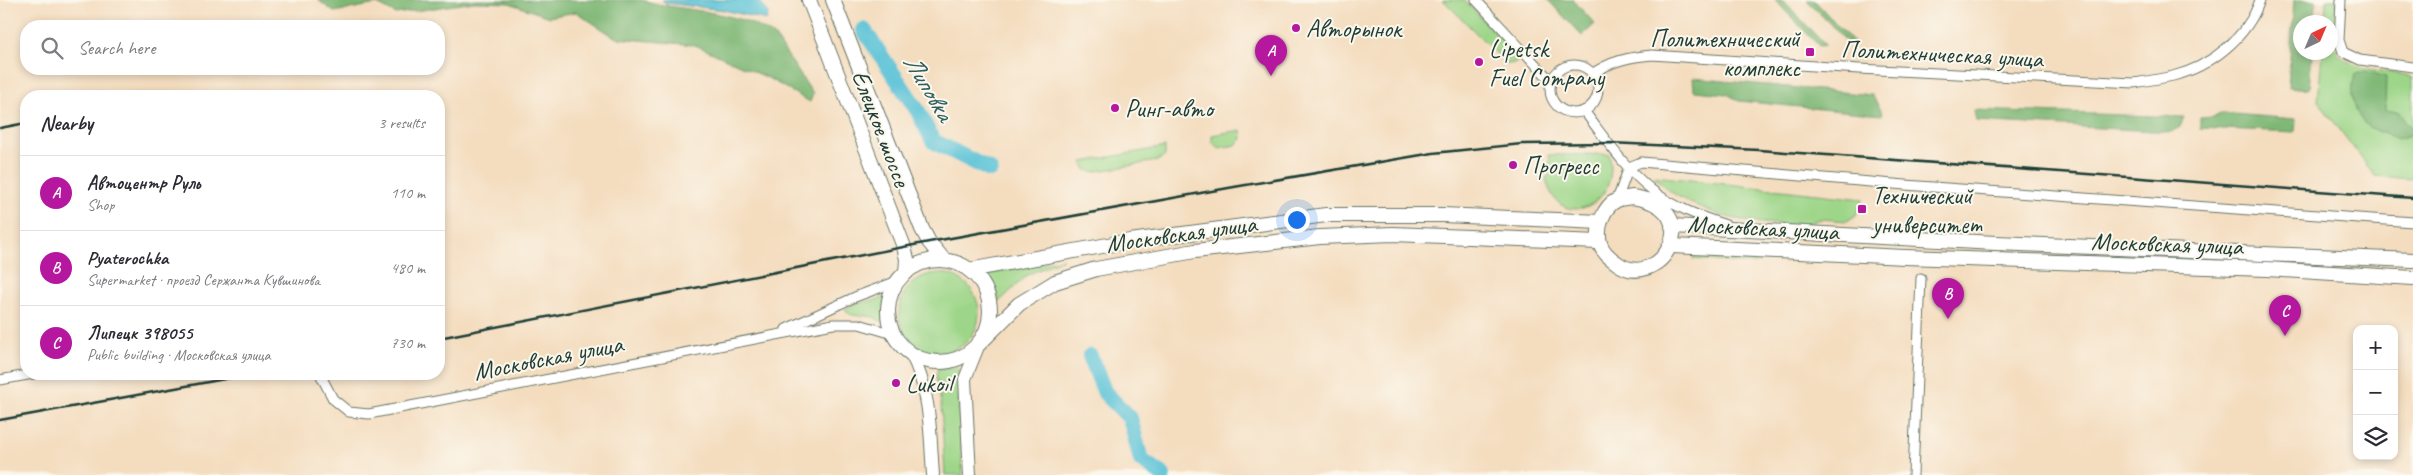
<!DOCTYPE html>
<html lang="en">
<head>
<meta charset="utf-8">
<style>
  body { margin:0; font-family:Caveat,sans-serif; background:#f2f2f3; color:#2b2b33 }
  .controls { position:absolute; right:15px; bottom:15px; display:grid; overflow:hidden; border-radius:10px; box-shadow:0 2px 8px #0003 }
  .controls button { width:45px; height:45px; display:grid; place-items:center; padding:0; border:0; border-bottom:1px solid #e1e1e2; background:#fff; color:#2b2b33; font:25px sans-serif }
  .compass { position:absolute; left:2293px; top:15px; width:45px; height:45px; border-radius:50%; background:#fff; box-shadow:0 2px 8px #0003; rotate:44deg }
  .you { position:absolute; left:1296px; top:219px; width:18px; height:18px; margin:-12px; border:4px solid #fff; border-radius:50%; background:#1a73e8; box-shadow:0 0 0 8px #1a73e833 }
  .badge { display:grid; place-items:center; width:32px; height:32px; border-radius:50%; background:#b5179e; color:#fff; font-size:16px; font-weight:700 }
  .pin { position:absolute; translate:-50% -41px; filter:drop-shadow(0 1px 2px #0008) }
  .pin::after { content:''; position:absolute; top:26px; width:18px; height:15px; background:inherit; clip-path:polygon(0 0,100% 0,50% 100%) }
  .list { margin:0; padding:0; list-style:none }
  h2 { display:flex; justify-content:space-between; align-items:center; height:65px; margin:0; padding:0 20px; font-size:21px }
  h2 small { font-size:16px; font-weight:400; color:#7c7c81 }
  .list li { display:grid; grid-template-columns:32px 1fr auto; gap:15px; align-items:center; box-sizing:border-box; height:75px; padding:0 20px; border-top:1px solid #e1e1e2 }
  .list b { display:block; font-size:19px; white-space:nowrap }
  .list p { margin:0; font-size:16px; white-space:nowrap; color:#7c7c81 }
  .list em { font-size:16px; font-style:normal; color:#7c7c81 }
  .icon { flex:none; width:28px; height:28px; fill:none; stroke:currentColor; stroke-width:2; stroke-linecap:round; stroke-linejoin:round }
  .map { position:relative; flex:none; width:2413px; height:475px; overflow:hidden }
  .search { position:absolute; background:#fff; box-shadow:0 2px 8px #0003; left:20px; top:20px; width:425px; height:55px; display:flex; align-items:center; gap:12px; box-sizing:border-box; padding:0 18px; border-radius:20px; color:#7c7c81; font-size:19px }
  .panel { position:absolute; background:#fff; box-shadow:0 2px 8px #0003; left:20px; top:90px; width:425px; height:290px; border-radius:20px }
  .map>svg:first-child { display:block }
</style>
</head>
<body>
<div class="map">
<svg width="2413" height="475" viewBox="0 0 2413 475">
  <rect width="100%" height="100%" fill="#fbf7ec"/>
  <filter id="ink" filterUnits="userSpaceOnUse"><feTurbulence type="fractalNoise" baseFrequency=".02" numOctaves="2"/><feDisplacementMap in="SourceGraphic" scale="10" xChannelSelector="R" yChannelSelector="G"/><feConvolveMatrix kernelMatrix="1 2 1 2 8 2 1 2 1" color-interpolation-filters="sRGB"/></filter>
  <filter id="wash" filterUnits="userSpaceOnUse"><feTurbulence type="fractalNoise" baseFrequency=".0096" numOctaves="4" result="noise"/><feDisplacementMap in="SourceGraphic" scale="20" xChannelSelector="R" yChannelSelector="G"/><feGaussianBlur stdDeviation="1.12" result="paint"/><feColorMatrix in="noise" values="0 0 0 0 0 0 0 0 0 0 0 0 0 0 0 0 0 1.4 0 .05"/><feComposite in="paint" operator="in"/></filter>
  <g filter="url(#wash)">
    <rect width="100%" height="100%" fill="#f4ddbf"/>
    <g fill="#9ed689" stroke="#5e8a5e">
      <path d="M1443 0H1464L1519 58 1516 63 1507 64Z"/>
      <path d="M2326 0H2337C2336 14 2333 29 2334 42 2336 72 2391 70 2413 77V179L2375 176 2318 101 2322 53 2330 52V22H2325Z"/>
      <path d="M1241 130 1242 139 1236 145 1218 148 1212 142V135Z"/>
      <path d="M1165 147V156L1157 161 1092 172 1086 170 1082 162Z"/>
      <path d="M1609 154C1623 205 1557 235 1546 178L1550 174V159L1548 155Z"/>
      <path d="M1654 176 1863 199 1856 215 1847 221 1821 219 1799 226 1751 222 1722 216 1688 202 1671 192Z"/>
      <path d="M1696 250 1761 255V261L1753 264 1693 259Z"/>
      <path d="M1063 259 1027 275 999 302 996 288 988 274Z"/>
      <circle cx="939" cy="313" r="40"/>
      <path d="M885 298 884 323C881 321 876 318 873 317 863 314 850 319 845 309L854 304Z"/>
      <path d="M957 368 960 373 958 392 963 475H945L941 404 936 376 938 369Z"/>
    </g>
    <g fill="#7eb775" stroke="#4e7a54">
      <path d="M318 0H642C685 13 739 8 776 38L813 94 810 102 768 78 695 45 616 38 576 12 549 17 509 3 474 2 396 14 377 4 334 12Z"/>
      <path d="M1548 0H1573L1595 24 1582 36Z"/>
      <path d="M1775 0H1783L1825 45 1819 46Z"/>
      <path d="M1807 0H1814L1854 43 1850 45Z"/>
      <path d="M2294 0H2316L2315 22H2300V52L2312 53 2309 89 2288 87Z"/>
      <path d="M2365 71 2386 77 2385 110 2399 112 2413 130V134L2398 139C2388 135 2373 131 2365 124 2353 112 2350 89 2355 75Z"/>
      <path d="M1693 78 1872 95 1881 110 1882 115 1739 101 1727 94 1694 91Z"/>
      <path d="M1974 110 2184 117 2180 127 2171 132 1976 121Z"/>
      <path d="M2220 113 2296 119 2295 132 2200 128V118L2213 117Z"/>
    </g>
    <path fill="#5ac2d7" stroke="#3c8086" d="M662 0H750L760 2 768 12 767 20 724 10 666 3Z"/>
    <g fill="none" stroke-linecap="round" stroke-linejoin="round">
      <g stroke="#5ac2d7" stroke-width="16">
        <path d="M864 30 918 111 933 141 990 170"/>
        <path d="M1090 356 1105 393 1130 418 1141 460 1163 475"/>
      </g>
    </g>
  </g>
  <g filter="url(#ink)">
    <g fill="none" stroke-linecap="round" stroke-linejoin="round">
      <defs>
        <g id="street">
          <path d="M1476 0 1551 81"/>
          <path d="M2341 0 2339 40 2343 52 2360 60 2413 67"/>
          <circle cx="1574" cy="89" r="24"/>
          <path d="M1592 74C1611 61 1629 57 1652 55L1859 69 2134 83C2147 81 2160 79 2173 76 2210 67 2248 37 2260 0"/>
          <path d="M1584 111C1605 138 1625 169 1652 190 1673 207 1701 217 1726 225"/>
          <path d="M1629 167 1641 162 1905 185 2413 222"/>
          <path d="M1617 200 1629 167"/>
          <path d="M786 329 855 297 895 282"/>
          <path d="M320 374 333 399 349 412 369 414 833 324H859L893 334"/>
          <path d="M0 380 33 374"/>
          <path d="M1913 475 1921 278"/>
        </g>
        <g id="secondary">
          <path d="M911 354C931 391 930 434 933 475"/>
          <path d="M970 475 965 379 979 344"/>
        </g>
        <g id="primary">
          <path d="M809 0 904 247 907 259 906 273"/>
          <path d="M833 0 922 229 929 242 944 260"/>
          <path d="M1632 197C1711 208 1659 294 1617 263 1610 258 1602 252 1600 243 1596 228 1603 207 1617 200 1622 198 1628 198 1632 197Z"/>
          <path d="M1672 226 1996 243 2413 260"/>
          <path d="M1672 246 1905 257 2267 269 2413 278"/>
          <circle cx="939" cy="311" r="51"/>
          <path d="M969 270 1130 241 1326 215H1443L1600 222"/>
          <path d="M979 344 1019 304 1055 282 1096 269 1195 251 1320 237 1393 234 1599 242"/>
        </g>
      </defs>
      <use href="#street" stroke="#6a7565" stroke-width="11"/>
      <use href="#secondary" stroke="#6a7565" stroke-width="14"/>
      <use href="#primary" stroke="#6a7565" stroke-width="16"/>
      <use href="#street" stroke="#fff" stroke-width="9"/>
      <use href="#secondary" stroke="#fff" stroke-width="12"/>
      <use href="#primary" stroke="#fff" stroke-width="14"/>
      <g stroke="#1f3d34" stroke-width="2.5">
        <path d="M0 128 26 123"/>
        <path d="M439 338 929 242 1234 187 1433 153 1522 144 1610 143 1759 150 2413 198"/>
        <path d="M0 420 252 374"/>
      </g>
    </g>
  </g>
  <g fill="#b5179e" stroke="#fbf7ec" stroke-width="2">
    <circle cx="1296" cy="28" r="5"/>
    <rect x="1805" y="47" width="10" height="10" rx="2.5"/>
    <circle cx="1479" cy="62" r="5"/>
    <circle cx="1115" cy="108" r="5"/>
    <circle cx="1513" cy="165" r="5"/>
    <rect x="1857" y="204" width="10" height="10" rx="2.5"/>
    <circle cx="896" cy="383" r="5"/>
  </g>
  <g text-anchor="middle" stroke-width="4" stroke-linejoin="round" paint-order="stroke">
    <g font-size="25" fill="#1f3d34" stroke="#fbf7ec" text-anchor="start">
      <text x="1306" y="37">Авторынок</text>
      <text x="1800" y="47" text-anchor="end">Политехнический<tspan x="1800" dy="29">комплекс</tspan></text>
      <text x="1489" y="57">Lipetsk<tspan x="1489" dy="29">Fuel Company</tspan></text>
      <text x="1125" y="117">Ринг-авто</text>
      <text x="1523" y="174">Прогресс</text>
      <text x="1872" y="204">Технический<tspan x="1872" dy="29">университет</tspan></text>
      <text x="906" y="392">Lukoil</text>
    </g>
    <g font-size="25" fill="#1f3d34" stroke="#fbf7ec">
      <text transform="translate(1942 53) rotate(3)" y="9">Политехническая улица</text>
      <text transform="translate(882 128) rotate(69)" y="9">Елецкое шоссе</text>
      <text transform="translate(1763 227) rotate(3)" y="9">Московская улица</text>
      <text transform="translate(1181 233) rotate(-8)" y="9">Московская улица</text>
      <text transform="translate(2167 243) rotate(2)" y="9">Московская улица</text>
      <text transform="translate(548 357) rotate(-11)" y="9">Московская улица</text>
    </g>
    <g font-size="26" font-style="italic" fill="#2e5e5d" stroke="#fbf7ec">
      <text transform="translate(929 87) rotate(59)" y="9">Липовка</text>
    </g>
  </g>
</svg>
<div class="controls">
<button>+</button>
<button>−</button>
<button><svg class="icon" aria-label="layers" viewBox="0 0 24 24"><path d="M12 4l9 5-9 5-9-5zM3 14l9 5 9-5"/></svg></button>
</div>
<svg class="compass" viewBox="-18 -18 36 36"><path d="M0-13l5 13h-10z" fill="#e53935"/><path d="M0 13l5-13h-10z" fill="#7c7c81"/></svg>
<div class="you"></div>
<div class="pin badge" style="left:1271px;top:76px">A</div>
<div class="pin badge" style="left:1948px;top:319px">B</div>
<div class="pin badge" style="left:2285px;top:336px">C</div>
<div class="search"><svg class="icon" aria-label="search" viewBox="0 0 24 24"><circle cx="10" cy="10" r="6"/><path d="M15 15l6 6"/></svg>Search here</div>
<section class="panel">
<h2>Nearby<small>3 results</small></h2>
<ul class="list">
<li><span class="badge">A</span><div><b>Автоцентр Руль</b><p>Shop</p></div><em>110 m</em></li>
<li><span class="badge">B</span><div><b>Pyaterochka</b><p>Supermarket · проезд Сержанта Кувшинова</p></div><em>480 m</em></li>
<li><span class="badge">C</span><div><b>Липецк 398055</b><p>Public building · Московская улица</p></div><em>730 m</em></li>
</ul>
</section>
</div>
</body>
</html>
